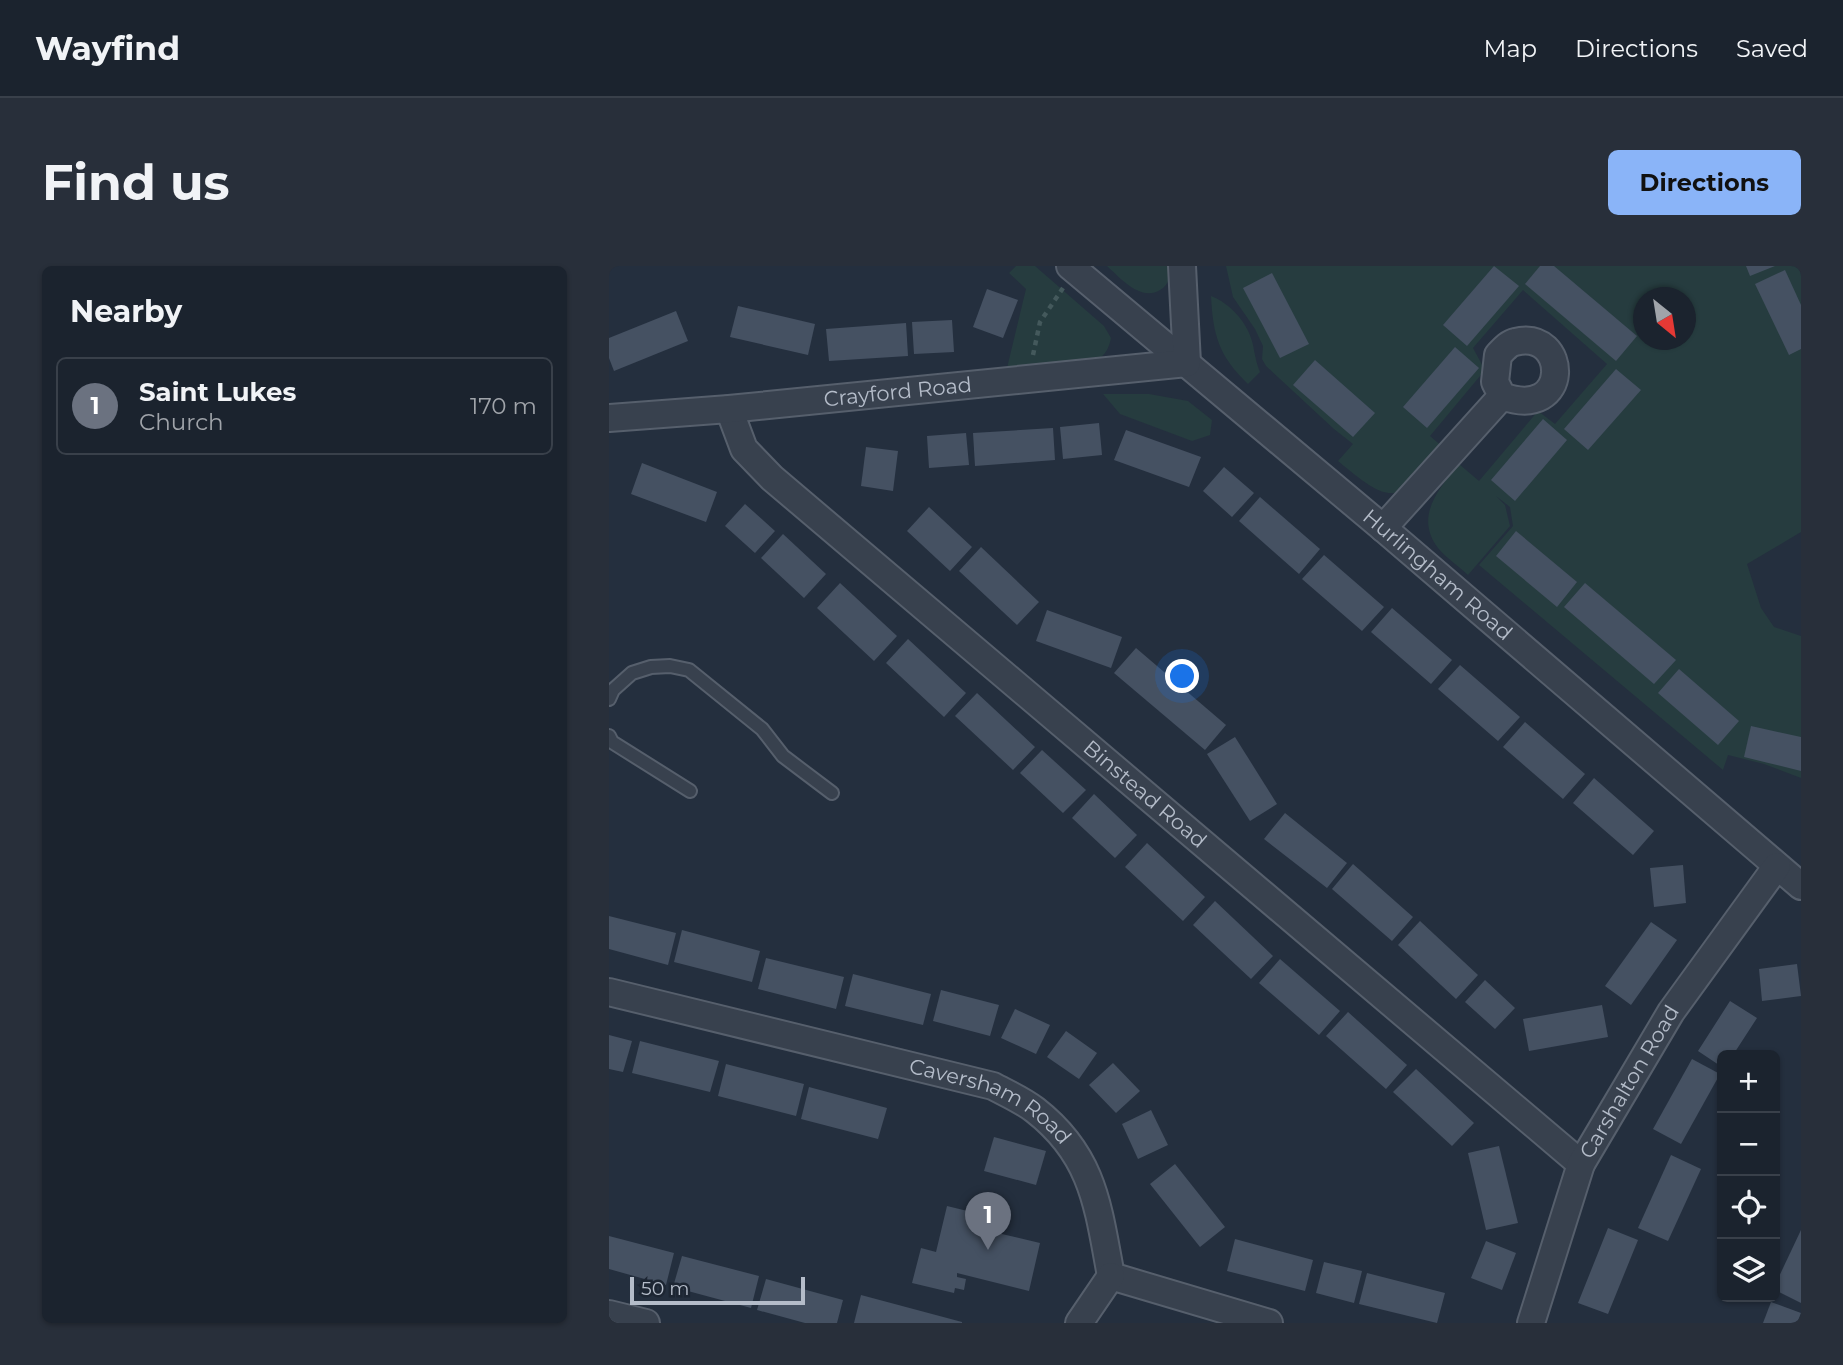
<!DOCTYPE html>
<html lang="en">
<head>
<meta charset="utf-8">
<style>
  body { margin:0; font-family:Montserrat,sans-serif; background:#282f3a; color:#f1f3f6 }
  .controls { position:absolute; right:21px; bottom:21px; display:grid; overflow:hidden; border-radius:10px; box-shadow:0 2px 5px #0004 }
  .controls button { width:63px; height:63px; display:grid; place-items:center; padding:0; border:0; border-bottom:2px solid #39404a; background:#1b232e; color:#f1f3f6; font:35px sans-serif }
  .compass { position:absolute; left:1024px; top:21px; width:63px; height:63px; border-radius:50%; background:#1b232e; box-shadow:0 2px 5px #0004; rotate:150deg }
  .scale { position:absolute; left:21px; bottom:18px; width:175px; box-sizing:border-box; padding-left:7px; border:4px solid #b4bcc9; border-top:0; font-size:19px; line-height:24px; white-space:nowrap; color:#b4bcc9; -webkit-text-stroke:5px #1d2633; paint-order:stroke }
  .you { position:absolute; left:574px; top:411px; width:24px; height:24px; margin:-18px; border:5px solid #fff; border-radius:50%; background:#1a73e8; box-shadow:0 0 0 10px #1a73e833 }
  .badge { display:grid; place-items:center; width:46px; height:46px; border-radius:50%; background:#8ab4f8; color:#fff; font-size:23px; font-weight:700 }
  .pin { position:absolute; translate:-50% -58px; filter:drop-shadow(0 2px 4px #0008) }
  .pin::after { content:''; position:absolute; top:37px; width:24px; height:21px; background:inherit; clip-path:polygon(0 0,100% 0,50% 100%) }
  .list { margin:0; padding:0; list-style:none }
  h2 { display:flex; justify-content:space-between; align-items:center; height:91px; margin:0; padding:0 28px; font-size:30px }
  h2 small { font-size:23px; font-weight:400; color:#a0a4aa }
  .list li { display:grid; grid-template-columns:46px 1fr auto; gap:21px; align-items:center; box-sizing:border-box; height:98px; margin:0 14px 14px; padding:0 14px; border:2px solid #39404a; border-radius:10px }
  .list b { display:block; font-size:26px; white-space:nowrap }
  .list p { margin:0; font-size:23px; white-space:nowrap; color:#a0a4aa }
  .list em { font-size:23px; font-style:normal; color:#a0a4aa }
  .icon { flex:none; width:38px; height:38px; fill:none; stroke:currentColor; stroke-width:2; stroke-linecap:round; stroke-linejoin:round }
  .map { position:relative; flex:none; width:1192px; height:1057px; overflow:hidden; border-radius:10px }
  header { display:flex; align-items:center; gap:42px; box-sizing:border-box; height:98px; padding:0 35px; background:#1b232e; border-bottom:2px solid #39404a }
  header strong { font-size:33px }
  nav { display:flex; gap:38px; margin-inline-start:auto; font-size:24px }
  .intro { display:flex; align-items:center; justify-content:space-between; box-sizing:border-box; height:168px; padding:0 42px }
  h1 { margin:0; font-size:49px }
  .button { padding:18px 32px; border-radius:10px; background:#8ab4f8; color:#111; font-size:24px; font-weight:700 }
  main { display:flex; gap:42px; padding:0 42px }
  aside { flex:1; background:#1b232e; border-radius:10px; box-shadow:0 2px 5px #0004 }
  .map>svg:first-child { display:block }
</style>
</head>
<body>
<header>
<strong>Wayfind</strong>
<nav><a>Map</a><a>Directions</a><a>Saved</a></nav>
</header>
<div class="intro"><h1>Find us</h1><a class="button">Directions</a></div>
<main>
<aside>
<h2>Nearby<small></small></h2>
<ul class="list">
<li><span class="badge" style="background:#6b7280">1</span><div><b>Saint Lukes</b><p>Church</p></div><em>170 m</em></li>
</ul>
</aside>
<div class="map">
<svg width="1192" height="1057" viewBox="0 0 1192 1057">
  <rect width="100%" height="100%" fill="#242f3e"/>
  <g fill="#263c3f" fill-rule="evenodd">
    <path d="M407 0H426L495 60 502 72C499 86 495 90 483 97L398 102 417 23 400 7Z"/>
    <path d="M498 0H562C562 10 560 19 551 24 532 36 511 12 498 0Z"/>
    <path d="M617 0H1192V266L1138 298 1152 342 1165 361 1192 370V512L1155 498 1119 489 1114 504 870 299 904 260 901 241 887 230 896 239 901 260 859 309C850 300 837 292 829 282 805 250 830 223 850 198L870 215 929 145 946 158 998 98 914 24 864 82 876 104 821 170 835 182C789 236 786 243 729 195L744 178 725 163 657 100 653 93 654 80 646 63 624 31ZM1034 32H1076V74H1034Z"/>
    <path d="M602 30C621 37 640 58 644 79 646 89 647 96 651 106L639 118C610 90 604 70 602 30Z"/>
    <path d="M494 128H540L579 135 603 154 601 169 583 175 511 148Z"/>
  </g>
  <g fill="#455162">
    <path d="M885 0 910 20 858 80 834 59Z"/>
    <path d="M931 0H945L1028 70 1007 95 916 18Z"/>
    <path d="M1137 0H1166L1141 10Z"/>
    <path d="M1176 4 1192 39V83L1180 89 1146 18Z"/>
    <path d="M663 7 700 78 671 92 634 22Z"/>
    <path d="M378 23 409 34 394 72 364 61Z"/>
    <path d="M129 40 206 58 199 89 121 71Z"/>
    <path d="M67 45 79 75 5 105 0 92V72Z"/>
    <path d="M343 54 345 86 305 88 303 56Z"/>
    <path d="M297 57 299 90 220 95 217 63Z"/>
    <path d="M846 81 870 102 818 162 794 141Z"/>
    <path d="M706 94 766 147 744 171 684 119Z"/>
    <path d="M1007 103 1032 124 979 184 955 163Z"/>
    <path d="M934 153 958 174 906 235 882 214Z"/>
    <path d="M490 157 493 189 454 193 451 161Z"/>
    <path d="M444 162 446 194 366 200 364 167Z"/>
    <path d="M517 164 592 191 580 221 505 194Z"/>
    <path d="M357 167 360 199 320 202 318 170Z"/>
    <path d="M257 181 289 185 284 225 252 220Z"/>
    <path d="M33 197 108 226 97 256 22 228Z"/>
    <path d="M615 201 645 227 623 251 594 225Z"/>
    <path d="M651 231 711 283 690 308 630 255Z"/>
    <path d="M136 238 166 265 146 287 116 260Z"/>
    <path d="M320 241 363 281 341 305 298 265Z"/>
    <path d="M907 265 968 316 948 341 887 290Z"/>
    <path d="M174 268 217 308 195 332 152 292Z"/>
    <path d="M372 281 430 336 408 359 350 305Z"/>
    <path d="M715 289 775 341 753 365 693 313Z"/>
    <path d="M231 317 288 370 265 395 208 342Z"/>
    <path d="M976 317 1067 394 1045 418 955 341Z"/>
    <path d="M783 342 843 394 822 418 762 366Z"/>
    <path d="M438 344 513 371 502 402 427 375Z"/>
    <path d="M299 373 357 427 335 451 277 397Z"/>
    <path d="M527 382 617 459 596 484 505 407Z"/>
    <path d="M851 399 911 451 889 475 829 423Z"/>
    <path d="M1070 403 1130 455 1109 479 1049 427Z"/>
    <path d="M368 427 426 481 404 504 346 450Z"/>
    <path d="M916 456 976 508 954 533 894 481Z"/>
    <path d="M1142 460 1192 471V505L1135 491Z"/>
    <path d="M626 471 668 538 641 555 598 488Z"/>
    <path d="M433 484 477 524 454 547 411 507Z"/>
    <path d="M985 512 1045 565 1024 589 964 537Z"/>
    <path d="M485 528 528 569 506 592 463 552Z"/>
    <path d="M676 547 738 597 718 622 655 573Z"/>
    <path d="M538 577 596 631 574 655 516 601Z"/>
    <path d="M744 598 804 651 783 675 723 623Z"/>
    <path d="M1074 599 1077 637 1045 641 1041 602Z"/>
    <path d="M606 635 664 690 642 713 584 659Z"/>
    <path d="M0 650 67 667 59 699 0 683Z"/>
    <path d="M811 655 869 709 847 733 789 679Z"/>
    <path d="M1042 656 1068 674 1022 739 996 720Z"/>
    <path d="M73 664 151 685 143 716 65 696Z"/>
    <path d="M157 692 235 711 227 743 149 723Z"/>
    <path d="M671 693 731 745 710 769 650 717Z"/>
    <path d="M1188 698 1192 730 1153 735 1150 703Z"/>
    <path d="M244 708 322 728 314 759 236 740Z"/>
    <path d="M876 714 906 742 886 763 856 736Z"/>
    <path d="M332 724 390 739 381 770 324 755Z"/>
    <path d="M1121 735 1148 752 1124 789H1113V801L1089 785Z"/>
    <path d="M993 739 999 771 920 785 914 753Z"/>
    <path d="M406 743 441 759 427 788 392 772Z"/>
    <path d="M739 746 798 799 777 823 717 770Z"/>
    <path d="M457 765 488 787 470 813 438 791Z"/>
    <path d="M0 769 23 775 14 806 0 803Z"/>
    <path d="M31 775 110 795 101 826 23 807Z"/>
    <path d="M1083 793 1111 808 1072 878 1044 863Z"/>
    <path d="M504 797 531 825 507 847 480 819Z"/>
    <path d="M117 798 195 818 187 850 109 830Z"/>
    <path d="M807 803 865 857 843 880 784 826Z"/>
    <path d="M200 821 278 842 269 873 192 853Z"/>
    <path d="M542 844 559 879 529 893 513 858Z"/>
    <path d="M385 871 437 885 427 919 375 905Z"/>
    <path d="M890 880 909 957 877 964 859 887Z"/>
    <path d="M1062 889 1092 903 1059 975 1029 962Z"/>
    <path d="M566 898 616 961 591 981 541 918Z"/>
    <path d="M338 940 383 951 380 965 431 977 420 1025 348 1007V1011L357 1013 355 1024 346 1022 345 1027 303 1017 312 982 327 986Z"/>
    <path d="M999 962 1029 974 999 1048 969 1037Z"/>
    <path d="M1192 964V1037L1166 1024V1019Z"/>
    <path d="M0 970 65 987 57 1019 0 1003Z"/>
    <path d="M626 973 704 994 696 1025 618 1005Z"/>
    <path d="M877 975 907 987 893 1024 862 1012Z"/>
    <path d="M73 990 150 1010 142 1042 64 1021Z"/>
    <path d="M715 996 753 1005 745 1037 707 1027Z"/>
    <path d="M758 1007 836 1027 828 1057 750 1038Z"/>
    <path d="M157 1013 234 1034 228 1057H196L148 1044Z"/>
    <path d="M252 1029 353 1056V1057H245Z"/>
    <path d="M1162 1036 1192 1047 1188 1057H1154Z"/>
  </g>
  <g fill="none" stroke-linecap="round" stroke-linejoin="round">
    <defs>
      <g id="service">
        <path d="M0 433 4 424 23 407 42 401 61 400 80 404 153 463 174 490 223 527"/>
        <path d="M0 470 3 476 81 525"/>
      </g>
      <g id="minor">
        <path id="s1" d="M461 0 774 262 1192 620"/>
        <path id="s2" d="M120 143 135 183 163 212 972 898"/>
        <path id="s3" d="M0 152 120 143 578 97 573 0"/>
        <path d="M774 262 893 130C963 156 960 62 906 76 900 77 894 84 889 89L886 116 893 130"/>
        <path id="s4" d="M0 726 384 820C397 827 413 834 426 844 485 890 489 941 502 1010L660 1057"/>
        <path d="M0 1048 37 1057"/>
        <path d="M470 1057 502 1010"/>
        <path id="s5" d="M922 1057 972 898 1062 746 1168 600"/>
      </g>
    </defs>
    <use href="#service" stroke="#565f6c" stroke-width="16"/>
    <use href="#minor" stroke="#565f6c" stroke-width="30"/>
    <path stroke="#44595c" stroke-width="4.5" stroke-dasharray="5 5" stroke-linecap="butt" d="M424 89 431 56 454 22"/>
    <use href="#service" stroke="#38414e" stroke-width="12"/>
    <use href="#minor" stroke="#38414e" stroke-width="26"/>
  </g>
  <g text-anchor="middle" stroke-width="5" stroke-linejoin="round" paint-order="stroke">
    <g font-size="21" fill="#b4bcc9" stroke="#1d2633">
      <text dy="7" stroke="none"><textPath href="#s3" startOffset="290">Crayford Road</textPath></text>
      <text dy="7" stroke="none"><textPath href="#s1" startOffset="480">Hurlingham Road</textPath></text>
      <text dy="7" stroke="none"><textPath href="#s2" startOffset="572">Binstead Road</textPath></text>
      <text dy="7" stroke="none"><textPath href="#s5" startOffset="262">Carshalton Road</textPath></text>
      <text dy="7" stroke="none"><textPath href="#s4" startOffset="399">Caversham Road</textPath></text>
    </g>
  </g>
</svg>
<div class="controls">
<button>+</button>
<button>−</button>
<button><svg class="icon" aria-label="locate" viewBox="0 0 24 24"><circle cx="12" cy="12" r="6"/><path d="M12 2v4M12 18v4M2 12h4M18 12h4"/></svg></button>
<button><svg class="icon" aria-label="layers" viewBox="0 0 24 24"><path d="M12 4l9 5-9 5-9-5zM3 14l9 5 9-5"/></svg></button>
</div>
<svg class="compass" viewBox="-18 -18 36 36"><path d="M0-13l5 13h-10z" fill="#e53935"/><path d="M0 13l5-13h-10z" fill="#a0a4aa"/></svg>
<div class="scale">50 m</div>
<div class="you"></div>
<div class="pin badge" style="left:379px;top:984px;background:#6b7280">1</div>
</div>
</main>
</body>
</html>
